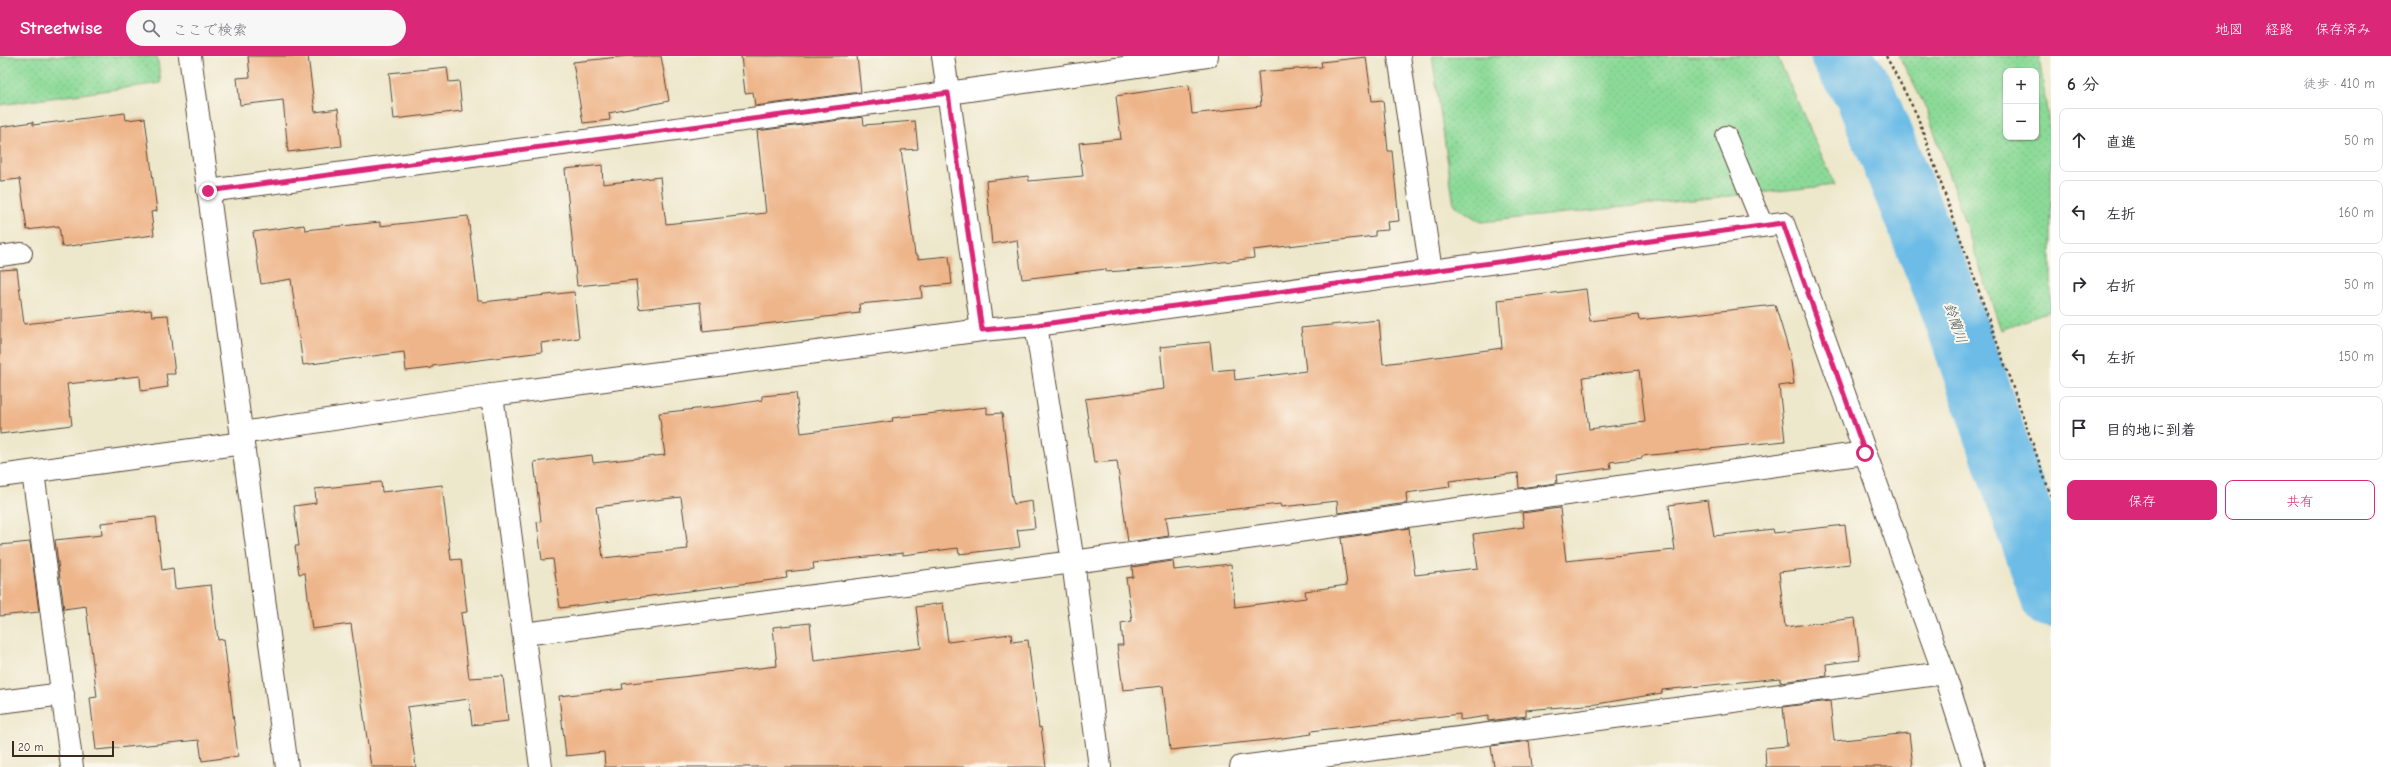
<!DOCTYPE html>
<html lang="ja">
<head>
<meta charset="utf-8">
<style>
  body { margin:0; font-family:"Comic Neue","Klee One",sans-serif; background:#f7f7f7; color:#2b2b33 }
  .controls { position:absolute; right:12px; top:12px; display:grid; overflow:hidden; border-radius:8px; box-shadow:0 1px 3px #0004 }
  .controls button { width:36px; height:36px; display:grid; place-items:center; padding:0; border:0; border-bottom:1px solid #e1e1e2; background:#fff; color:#2b2b33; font:20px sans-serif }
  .scale { position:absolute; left:12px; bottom:10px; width:102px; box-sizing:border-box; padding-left:4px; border:2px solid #3b2a1e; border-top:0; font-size:11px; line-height:14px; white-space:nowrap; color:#3b2a1e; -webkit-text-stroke:3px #fbf7ec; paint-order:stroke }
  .stop { position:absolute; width:12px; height:12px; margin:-9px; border:3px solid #db2777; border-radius:50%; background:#fff }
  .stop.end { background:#db2777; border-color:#fff; box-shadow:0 1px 4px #0008 }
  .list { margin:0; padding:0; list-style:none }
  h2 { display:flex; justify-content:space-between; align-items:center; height:52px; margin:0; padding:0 16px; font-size:17px }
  h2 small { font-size:13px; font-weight:400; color:#7c7c81 }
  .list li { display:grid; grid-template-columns:26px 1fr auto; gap:12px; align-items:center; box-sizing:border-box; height:64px; margin:0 8px 8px; padding:0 8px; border:1px solid #e1e1e2; border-radius:8px }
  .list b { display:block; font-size:15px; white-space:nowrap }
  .list em { font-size:13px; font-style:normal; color:#7c7c81 }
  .actions { display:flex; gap:8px; padding:12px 16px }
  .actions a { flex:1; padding:9px 0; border:1px solid #db2777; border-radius:8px; text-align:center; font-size:14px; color:#db2777 }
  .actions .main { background:#db2777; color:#fff }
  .icon { flex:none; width:22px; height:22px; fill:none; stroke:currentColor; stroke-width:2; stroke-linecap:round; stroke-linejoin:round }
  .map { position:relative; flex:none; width:2051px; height:711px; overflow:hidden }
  header { display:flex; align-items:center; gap:24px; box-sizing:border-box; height:56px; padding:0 20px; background:#db2777; color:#fff }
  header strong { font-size:19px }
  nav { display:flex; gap:22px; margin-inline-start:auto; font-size:14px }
  .search { width:280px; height:36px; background:#f7f7f7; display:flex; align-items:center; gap:10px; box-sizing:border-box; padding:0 14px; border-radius:22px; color:#7c7c81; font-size:15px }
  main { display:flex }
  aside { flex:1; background:#fff }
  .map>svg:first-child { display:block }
</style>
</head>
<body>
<header>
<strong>Streetwise</strong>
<div class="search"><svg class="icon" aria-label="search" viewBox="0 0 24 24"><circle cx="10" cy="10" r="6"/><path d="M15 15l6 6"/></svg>ここで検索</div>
<nav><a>地図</a><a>経路</a><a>保存済み</a></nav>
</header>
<main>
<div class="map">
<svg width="2051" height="711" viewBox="0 0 2051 711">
  <defs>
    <pattern id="park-dots" width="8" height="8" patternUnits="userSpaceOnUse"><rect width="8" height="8" fill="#8cda98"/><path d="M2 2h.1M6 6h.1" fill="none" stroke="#7abb83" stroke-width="1.8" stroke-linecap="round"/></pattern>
  </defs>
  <rect width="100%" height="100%" fill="#fbf7ec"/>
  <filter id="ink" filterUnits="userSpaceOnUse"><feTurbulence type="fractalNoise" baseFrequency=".025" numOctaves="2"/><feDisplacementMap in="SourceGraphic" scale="8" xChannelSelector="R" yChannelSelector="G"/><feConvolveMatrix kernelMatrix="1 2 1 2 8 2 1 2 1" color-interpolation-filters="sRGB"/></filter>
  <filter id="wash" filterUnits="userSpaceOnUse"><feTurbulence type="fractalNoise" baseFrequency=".012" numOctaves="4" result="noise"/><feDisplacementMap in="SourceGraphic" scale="16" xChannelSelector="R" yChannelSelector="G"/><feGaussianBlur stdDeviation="0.9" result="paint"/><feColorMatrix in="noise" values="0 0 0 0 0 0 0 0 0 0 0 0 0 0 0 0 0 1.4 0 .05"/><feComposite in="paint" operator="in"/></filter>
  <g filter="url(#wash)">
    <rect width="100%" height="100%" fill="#ede7cb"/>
    <g fill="url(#park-dots)" stroke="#64825b" fill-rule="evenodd">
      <path d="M0 0H157L161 27 0 49Z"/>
      <path d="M1432 0H1777L1835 129 1481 166 1454 149Z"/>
      <path d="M1899 0H2039L2051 84V255L2001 274 1927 54ZM2006 15H2036V81H2006Z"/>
    </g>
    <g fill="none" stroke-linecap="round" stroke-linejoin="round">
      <path stroke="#6cbce7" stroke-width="61" d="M1841 0 1865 38 1949 246 2051 541"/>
    </g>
    <g id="blocks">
      <g fill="#eeb58a" fill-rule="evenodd">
        <path d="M248 0H308L315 56 338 53 342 90 288 96 283 44 240 49 237 22 250 21Z"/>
        <path d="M628 0H661L669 45 609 57 610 64 583 67 573 6Z"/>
        <path d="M741 0H857L861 36 755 50 753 36 745 37Z"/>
        <path d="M1366 1 1372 45 1383 44 1388 95H1392L1399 165 1387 166 1388 174 1375 175V180L1253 194 1254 202 1190 210 1106 216V213L1022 223 1017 184 992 188 986 125 1028 120 1029 125 1083 120 1079 87 1121 83 1116 40 1189 29 1192 58 1261 50 1258 16 1322 11 1321 6Z"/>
        <path d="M447 11 449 26 459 25 462 55 394 63 389 17Z"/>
        <path d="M125 57 126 64 145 62 157 155 151 156 154 179 62 191 59 170 27 174 20 123 0 125V71L33 66V69Z"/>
        <path d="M863 61 864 69 915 65 918 93 901 94 915 199H918V203L949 200 952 228 921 231 922 242 859 248 860 257 703 275 700 246 639 253 636 224 577 230 565 113 602 109 603 128 660 121 666 168 766 157 757 75Z"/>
        <path d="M468 160 478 244H482L483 246 574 236 579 282 541 287 542 296 432 310V312L406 315 404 296 303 309 291 223 261 228 253 176 304 169 305 174 380 166V170Z"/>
        <path d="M17 213 24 268 151 254 152 260 168 259 175 318H166L168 331 141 335 140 320 67 328 72 369 0 378V214Z"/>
        <path d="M1586 233 1590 265 1638 259 1639 264 1775 249 1790 298 1794 328 1779 330 1785 385 1642 400V402L1610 406 1611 412 1556 419 1557 427 1519 432 1518 417 1449 425 1450 431 1406 437 1407 447 1338 457 1337 445 1281 451 1280 448 1166 461 1169 480 1128 486 1117 405 1094 407 1085 343 1164 333 1160 291 1210 286 1213 315 1234 313 1235 324 1306 315 1301 272 1379 264 1383 308 1444 300 1502 292 1498 244ZM1639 314 1645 366 1589 373 1583 321Z"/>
        <path d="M796 337 801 377 893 365 892 362 987 351V358L1002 357 1012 443 1014 448 1032 445 1035 472 1017 474 1020 491 959 498 958 492 903 499V497L813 507 814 513 786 516 787 522 560 552 553 503 542 504 537 466 541 465 534 406 592 399 593 407 665 399 659 357 724 350 762 344V340ZM681 441 688 493 603 502 596 451Z"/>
        <path d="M381 426 382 436 442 429 451 504 461 503 467 556 461 557 469 622 503 620 508 665 472 669 469 643 407 651 416 711H371L351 568 312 573 305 517 299 518 295 490H299L294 450 316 447 315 433Z"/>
        <path d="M1708 444 1714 480 1773 473 1774 477 1845 469 1850 508 1779 516 1785 571 1855 562 1860 604 1826 608 1827 620 1780 626V622L1662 634V637L1597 648 1526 654V660L1488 665V660L1460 664V658L1311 675 1312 678 1268 684 1170 694 1163 630 1123 634 1117 589H1123L1121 567 1132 565 1126 522 1133 521 1132 511 1173 505 1174 514 1231 508 1235 551 1306 542 1305 535 1347 529 1341 482 1409 472 1415 519 1478 512 1473 478 1524 471 1522 457 1560 452 1566 505 1594 502 1675 494 1669 449Z"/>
        <path d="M156 461 162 514 173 512 175 533 211 529 218 584 224 583 238 700 202 705 199 684 96 694 90 642 97 641 86 550 64 553 55 484 102 479 101 467Z"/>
        <path d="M30 486 39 556 0 560V489Z"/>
        <path d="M943 547 948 586 1011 578 1012 586 1028 584 1039 672 1041 671 1046 711H605L604 696 566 700 559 640 623 633 622 628 777 610 773 571 810 567 814 605 921 592 916 551Z"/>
        <path d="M1830 645 1834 685 1909 677 1913 711H1766L1765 692 1787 690 1783 651Z"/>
        <path d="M1529 685 1532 711H1494L1491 690Z"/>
      </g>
    </g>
  </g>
  <g filter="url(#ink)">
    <use href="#blocks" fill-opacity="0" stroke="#564638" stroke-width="1"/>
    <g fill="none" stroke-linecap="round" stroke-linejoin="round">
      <defs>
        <g id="lane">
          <path d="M1726 80 1763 170"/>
          <path d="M0 200 22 197"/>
        </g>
        <g id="street">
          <path d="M190 0 287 711"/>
          <path d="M943 0 982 274"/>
          <path d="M1399 0 1431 215"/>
          <path d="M208 135 948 37 1207 0"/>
          <path d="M1036 269 1073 506 1100 711"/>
          <path d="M492 339 541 711"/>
          <path d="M242 377 492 339 982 274 1036 269 1783 167 1944 617 1974 711"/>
          <path d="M33 416 72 711"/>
          <path d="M0 420 243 387"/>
          <path d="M524 578 1073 506 1865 397"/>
          <path d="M0 646 63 638"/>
          <path d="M1241 711 1944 617"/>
        </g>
      </defs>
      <use href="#lane" stroke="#564638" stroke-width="22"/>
      <use href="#street" stroke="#564638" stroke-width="24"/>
      <path stroke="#564638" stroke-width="2.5" stroke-dasharray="3 3" stroke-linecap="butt" d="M1886 0 1917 59 2051 440"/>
      <use href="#lane" stroke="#fff" stroke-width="20"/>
      <use href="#street" stroke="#fff" stroke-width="22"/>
    </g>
  </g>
  <g fill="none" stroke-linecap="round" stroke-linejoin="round" filter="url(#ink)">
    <path stroke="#db2777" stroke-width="5" d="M208 135 948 37 982 274 1036 269 1783 167 1865 397"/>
  </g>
  <g text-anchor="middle" stroke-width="4" stroke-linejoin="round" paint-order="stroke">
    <g font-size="14" font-style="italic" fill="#4a565a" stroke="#fbf7ec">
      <text transform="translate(1956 267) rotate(71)" y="5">鈴蘭川</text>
    </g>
  </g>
</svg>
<div class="controls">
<button>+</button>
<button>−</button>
</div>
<div class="scale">20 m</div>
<div class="stop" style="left:1865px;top:397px"></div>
<div class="stop end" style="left:208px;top:135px"></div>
</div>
<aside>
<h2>6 分<small>徒歩 · 410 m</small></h2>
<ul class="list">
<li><svg class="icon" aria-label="ahead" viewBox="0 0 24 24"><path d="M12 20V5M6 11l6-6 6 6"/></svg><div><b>直進</b></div><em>50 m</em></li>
<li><svg class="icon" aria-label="left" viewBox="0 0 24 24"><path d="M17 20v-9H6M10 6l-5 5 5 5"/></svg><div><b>左折</b></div><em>160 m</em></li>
<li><svg class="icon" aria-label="right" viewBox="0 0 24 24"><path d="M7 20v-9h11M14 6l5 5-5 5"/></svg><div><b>右折</b></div><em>50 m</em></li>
<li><svg class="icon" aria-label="left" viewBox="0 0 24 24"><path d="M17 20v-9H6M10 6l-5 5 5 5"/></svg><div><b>左折</b></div><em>150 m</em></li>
<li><svg class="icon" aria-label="arrive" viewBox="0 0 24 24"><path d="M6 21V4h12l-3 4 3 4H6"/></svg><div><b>目的地に到着</b></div></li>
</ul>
<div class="actions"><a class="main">保存</a><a>共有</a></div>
</aside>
</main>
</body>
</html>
